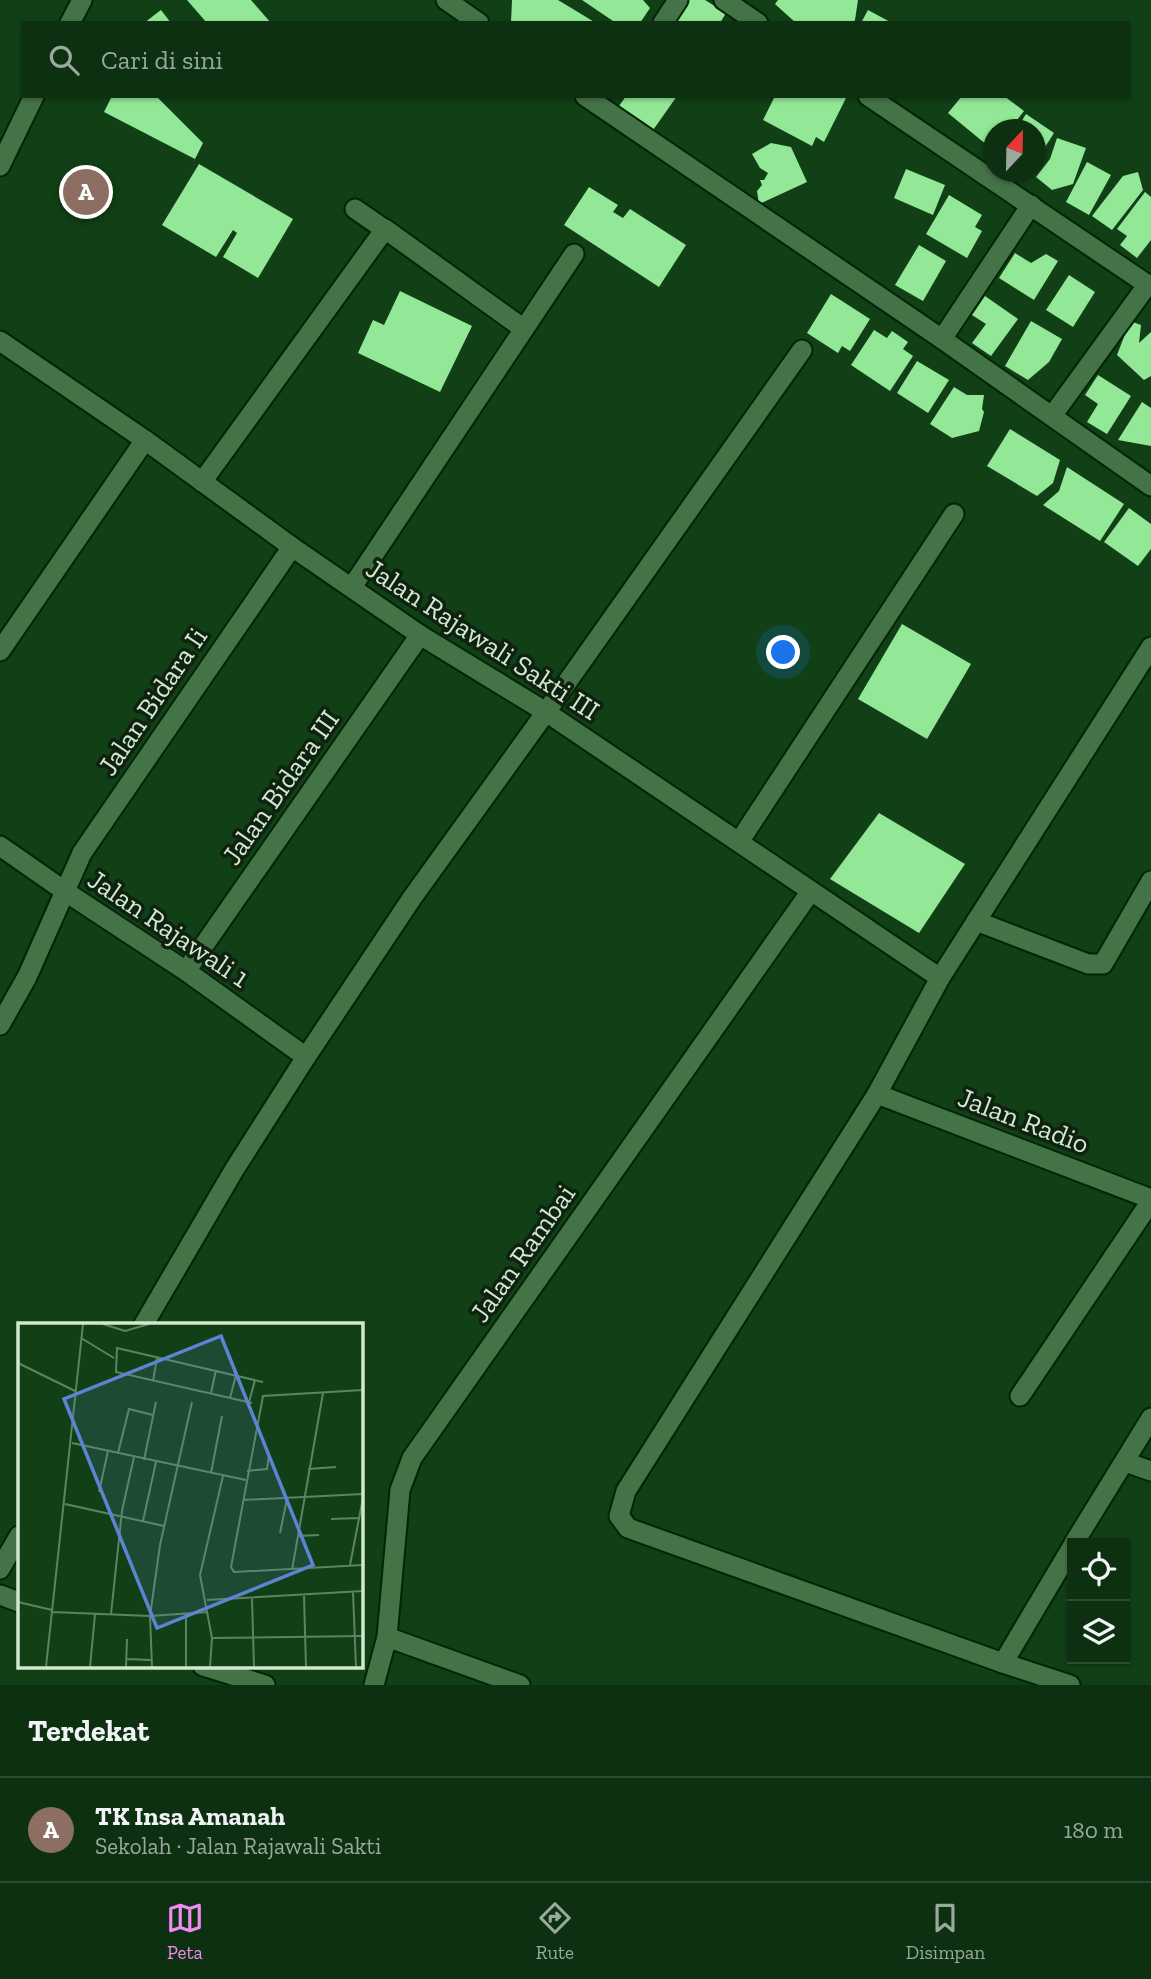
<!DOCTYPE html>
<html lang="id">
<head>
<meta charset="utf-8">
<style>
  body { margin:0; font-family:"Zilla Slab",serif; background:#1b3c1f; color:#f1f3f6 }
  .controls { position:absolute; right:21px; bottom:21px; display:grid; overflow:hidden; border-radius:0px; box-shadow:0 2px 5px #0004 }
  .controls button { width:63px; height:63px; display:grid; place-items:center; padding:0; border:0; border-bottom:2px solid #2d4b31; background:#0d3011; color:#f1f3f6; font:35px sans-serif }
  .compass { position:absolute; left:983px; top:119px; width:63px; height:63px; border-radius:50%; background:#0d3011; box-shadow:0 2px 5px #0004; rotate:22deg }
  .you { position:absolute; left:784px; top:653px; width:24px; height:24px; margin:-18px; border:5px solid #fff; border-radius:50%; background:#1a73e8; box-shadow:0 0 0 10px #1a73e833 }
  .badge { display:grid; place-items:center; width:46px; height:46px; border-radius:50%; background:#f08bf5; color:#fff; font-size:23px; font-weight:700 }
  .pin { position:absolute; translate:-50% -50%; border:4px solid #fff; box-shadow:0 2px 7px #0006 }
  .list { margin:0; padding:0; list-style:none }
  h2 { display:flex; justify-content:space-between; align-items:center; height:91px; margin:0; padding:0 28px; font-size:30px }
  h2 small { font-size:23px; font-weight:400; color:#9aa99f }
  .list li { display:grid; grid-template-columns:46px 1fr auto; gap:21px; align-items:center; box-sizing:border-box; height:105px; padding:0 28px; border-top:2px solid #2d4b31 }
  .list b { display:block; font-size:26px; white-space:nowrap }
  .list p { margin:0; font-size:23px; white-space:nowrap; color:#9aa99f }
  .list em { font-size:23px; font-style:normal; color:#9aa99f }
  .icon { flex:none; width:38px; height:38px; fill:none; stroke:currentColor; stroke-width:2; stroke-linecap:round; stroke-linejoin:round }
  .map { position:relative; flex:none; width:1151px; height:1685px; overflow:hidden }
  .search { position:absolute; background:#0d3011; box-shadow:0 2px 5px #0004; left:21px; right:21px; top:21px; height:77px; display:flex; align-items:center; gap:18px; box-sizing:border-box; padding:0 24px; border-radius:0px; color:#9aa99f; font-size:26px }
  .sheet { height:196px; background:#0d3011 }
  nav { display:flex; justify-content:space-around; align-items:center; box-sizing:border-box; height:98px; border-top:2px solid #2d4b31; background:#0d3011; font-size:19px; color:#9aa99f }
  nav a { display:grid; justify-items:center; gap:4px }
  nav .on { color:#f08bf5 }
  .map>svg:first-child { display:block }
</style>
</head>
<body>
<div class="map">
<svg width="1151" height="1685" viewBox="0 0 1151 1685">
  <rect width="100%" height="100%" fill="#114017"/>
  <g fill="#92e896">
    <path d="M187 0H251L271 23H207Z"/>
    <path d="M512 0H558L596 23H511Z"/>
    <path d="M582 0H643L650 8 640 23H616Z"/>
    <path d="M684 0H705L726 13 720 23H671Z"/>
    <path d="M778 0H858L855 20 853 23H796L775 4Z"/>
    <path d="M161 10 171 23H144Z"/>
    <path d="M868 10 892 23H861Z"/>
    <path d="M112 96H156L203 143 195 159 104 112Z"/>
    <path d="M626 96H677L651 133 617 109Z"/>
    <path d="M775 96H847L824 142 816 137 812 146 763 120Z"/>
    <path d="M962 96H1004L1024 111 1009 130H993V150L948 113Z"/>
    <path d="M1026 114 1054 133 1036 161V130H1016Z"/>
    <path d="M1057 138 1086 148 1073 184 1052 190 1036 177 1050 159Z"/>
    <path d="M771 143 791 147 807 182 759 204 757 191 762 185 760 180H764L768 173 760 168 752 154Z"/>
    <path d="M1087 162 1111 175 1089 215 1066 202Z"/>
    <path d="M199 164 293 219 258 278 223 257 237 233 233 230 216 257 162 225Z"/>
    <path d="M906 169 945 185 933 215 894 198Z"/>
    <path d="M1138 172 1143 190 1112 230 1092 216 1123 176Z"/>
    <path d="M589 187 618 205 613 212 623 218 630 209 686 245 659 287 564 225Z"/>
    <path d="M1145 192 1151 197V240L1137 258 1120 245 1127 236 1117 229Z"/>
    <path d="M949 195 982 215 975 227 982 231 967 258 926 234Z"/>
    <path d="M919 245 946 261 923 301 895 285Z"/>
    <path d="M1015 253 1031 263 1046 254 1058 261 1034 300 999 278Z"/>
    <path d="M1069 275 1095 292 1073 327 1046 310Z"/>
    <path d="M400 291 472 326 440 392 358 353 373 320 384 325Z"/>
    <path d="M831 294 870 319 850 351 842 346 838 353 807 333Z"/>
    <path d="M985 296 1018 319 991 356 972 343 986 324 972 315Z"/>
    <path d="M1031 321 1062 339 1049 362 1028 380 1005 366Z"/>
    <path d="M1130 321 1141 325 1139 343 1151 332V376L1144 380 1117 355Z"/>
    <path d="M874 330 887 338 892 331 908 342 903 349 913 356 890 391 851 365Z"/>
    <path d="M917 361 949 380 928 413 897 393Z"/>
    <path d="M1098 375 1131 396 1107 434 1087 422 1098 404 1085 395Z"/>
    <path d="M954 387 967 395H984L982 409 984 412 979 431 952 438 930 424Z"/>
    <path d="M1142 402 1151 408V446L1118 440Z"/>
    <path d="M1010 429 1060 460 1053 483 1037 496 987 466Z"/>
    <path d="M1067 467 1124 504 1100 541 1043 505 1059 491Z"/>
    <path d="M1129 508 1151 524V549L1138 566 1104 542Z"/>
    <path d="M902 624 971 664 927 739 858 699Z"/>
    <path d="M879 813 965 864 919 933 830 879Z"/>
  </g>
  <g fill="none" stroke-linecap="round" stroke-linejoin="round">
    <defs>
      <g id="minor">
        <path d="M446 0 479 23"/>
        <path d="M724 0 758 23"/>
        <path d="M663 23 678 0"/>
        <path d="M585 96 942 339 1151 486"/>
        <path d="M868 96 1151 287"/>
        <path d="M355 209 384 229"/>
        <path d="M942 339 1031 205"/>
        <path d="M0 341 145 440 292 547 420 635 546 712 940 978"/>
        <path d="M1052 416 1148 284"/>
        <path d="M202 482 385 229 524 329"/>
        <path d="M352 587 574 254"/>
        <path d="M0 651 145 440"/>
        <path d="M739 842 954 514"/>
        <path d="M0 846 66 892 186 971 306 1057"/>
        <path d="M976 921 1088 964H1103L1151 881"/>
        <path d="M186 971 420 635"/>
        <path d="M0 1025 27 977 82 853 292 547"/>
        <path d="M877 1094 1151 1199"/>
        <path d="M144 1324 234 1170 306 1057 412 898 546 712 802 350"/>
        <path d="M1020 1396 1151 1201"/>
        <path d="M1125 1462 1151 1471"/>
        <path d="M1074 1543 1151 1418"/>
        <path d="M0 1569 19 1536"/>
        <path d="M0 1595 19 1602"/>
        <path d="M387 1637 520 1685"/>
        <path d="M1003 1663 1072 1547"/>
        <path d="M203 1666 265 1685"/>
        <path d="M374 1685 387 1637 400 1490 412 1458 811 891"/>
        <path d="M1070 1685 1003 1663 628 1528 619 1516 626 1491 877 1094 940 978 1151 647"/>
      </g>
      <g id="tertiary">
        <path d="M70 23 82 0"/>
        <path d="M0 166 34 96"/>
      </g>
    </defs>
    <use href="#minor" stroke="#022506" stroke-width="23"/>
    <use href="#tertiary" stroke="#022506" stroke-width="23"/>
    <use href="#minor" stroke="#457348" stroke-width="19"/>
    <use href="#tertiary" stroke="#457348" stroke-width="19"/>
  </g>
  <g text-anchor="middle" stroke-width="7" stroke-linejoin="round" paint-order="stroke">
    <g font-size="28" fill="#d0e9d0" stroke="#0f2210">
      <text transform="translate(483 639) rotate(33)" y="10">Jalan Rajawali Sakti III</text>
      <text transform="translate(152 701) rotate(-56)" y="10">Jalan Bidara Ii</text>
      <text transform="translate(280 787) rotate(-55)" y="10">Jalan Bidara III</text>
      <text transform="translate(169 928) rotate(34)" y="10">Jalan Rajawali 1</text>
      <text transform="translate(1024 1120) rotate(21)" y="10">Jalan Radio</text>
      <text transform="translate(522 1253) rotate(-55)" y="10">Jalan Rambai</text>
    </g>
  </g>
  <g transform="translate(18 1323)">
    <rect width="345" height="345" fill="#114017"/>
    <path fill="none" stroke="#5d8461" stroke-width="2" d="M85 1 107 8 131 1M63 15 96 35M0 40 57 68M135 58 139 35M345 67 245 73 213 244 216 249 345 242M193 70 198 47M212 75 218 52M231 79 237 57M234 80 98 49 99 25 245 59M54 120 228 157M100 130 111 86 135 92M126 137 138 79M290 146 318 144M229 148 249 146 251 132M193 150 204 93M81 169 90 128M225 177 345 171M47 181 146 203M313 196 341 195M125 198 138 139M262 210 269 176M280 213 301 212M332 242 345 175M274 247 305 70M335 269 338 344M286 273 288 344M234 276 236 344M189 277 345 268M0 279 34 287M34 289 132 293 190 289M93 291 104 188 116 134M194 315 345 313M108 336 133 337M28 344 65 1M72 344 77 291M108 344 109 316M134 344 132 293 142 222 174 79M168 344V291M192 344 194 315 182 252 205 153"/>
    <path fill="#5c84d5" fill-opacity="0.15" stroke="#5c84d5" stroke-width="3.5" d="M203 13 295 242 139 305 46 76Z"/>
    <rect width="345" height="345" fill="none" stroke="#d0e9d0" stroke-width="3.5"/>
  </g>
</svg>
<div class="controls">
<button><svg class="icon" aria-label="locate" viewBox="0 0 24 24"><circle cx="12" cy="12" r="6"/><path d="M12 2v4M12 18v4M2 12h4M18 12h4"/></svg></button>
<button><svg class="icon" aria-label="layers" viewBox="0 0 24 24"><path d="M12 4l9 5-9 5-9-5zM3 14l9 5 9-5"/></svg></button>
</div>
<svg class="compass" viewBox="-18 -18 36 36"><path d="M0-13l5 13h-10z" fill="#e53935"/><path d="M0 13l5-13h-10z" fill="#9aa99f"/></svg>
<div class="you"></div>
<div class="pin badge" style="left:86px;top:192px;background:#8d6e63">A</div>
<div class="search"><svg class="icon" aria-label="search" viewBox="0 0 24 24"><circle cx="10" cy="10" r="6"/><path d="M15 15l6 6"/></svg>Cari di sini</div>
</div>
<section class="sheet">
<h2>Terdekat<small></small></h2>
<ul class="list">
<li><span class="badge" style="background:#8d6e63">A</span><div><b>TK Insa Amanah</b><p>Sekolah · Jalan Rajawali Sakti</p></div><em>180 m</em></li>
</ul>
</section>
<nav>
<a class="on"><svg class="icon" aria-label="map" viewBox="0 0 24 24"><path d="M3 6l6-2 6 2 6-2v14l-6 2-6-2-6 2zM9 4v14M15 6v14"/></svg>Peta</a>
<a><svg class="icon" aria-label="directions" viewBox="0 0 24 24"><path d="M12 3l9 9-9 9-9-9zM9 14v-3h6M13 9l2 2-2 2"/></svg>Rute</a>
<a><svg class="icon" aria-label="saved" viewBox="0 0 24 24"><path d="M7 4h10v16l-5-4-5 4z"/></svg>Disimpan</a>
</nav>
</body>
</html>
